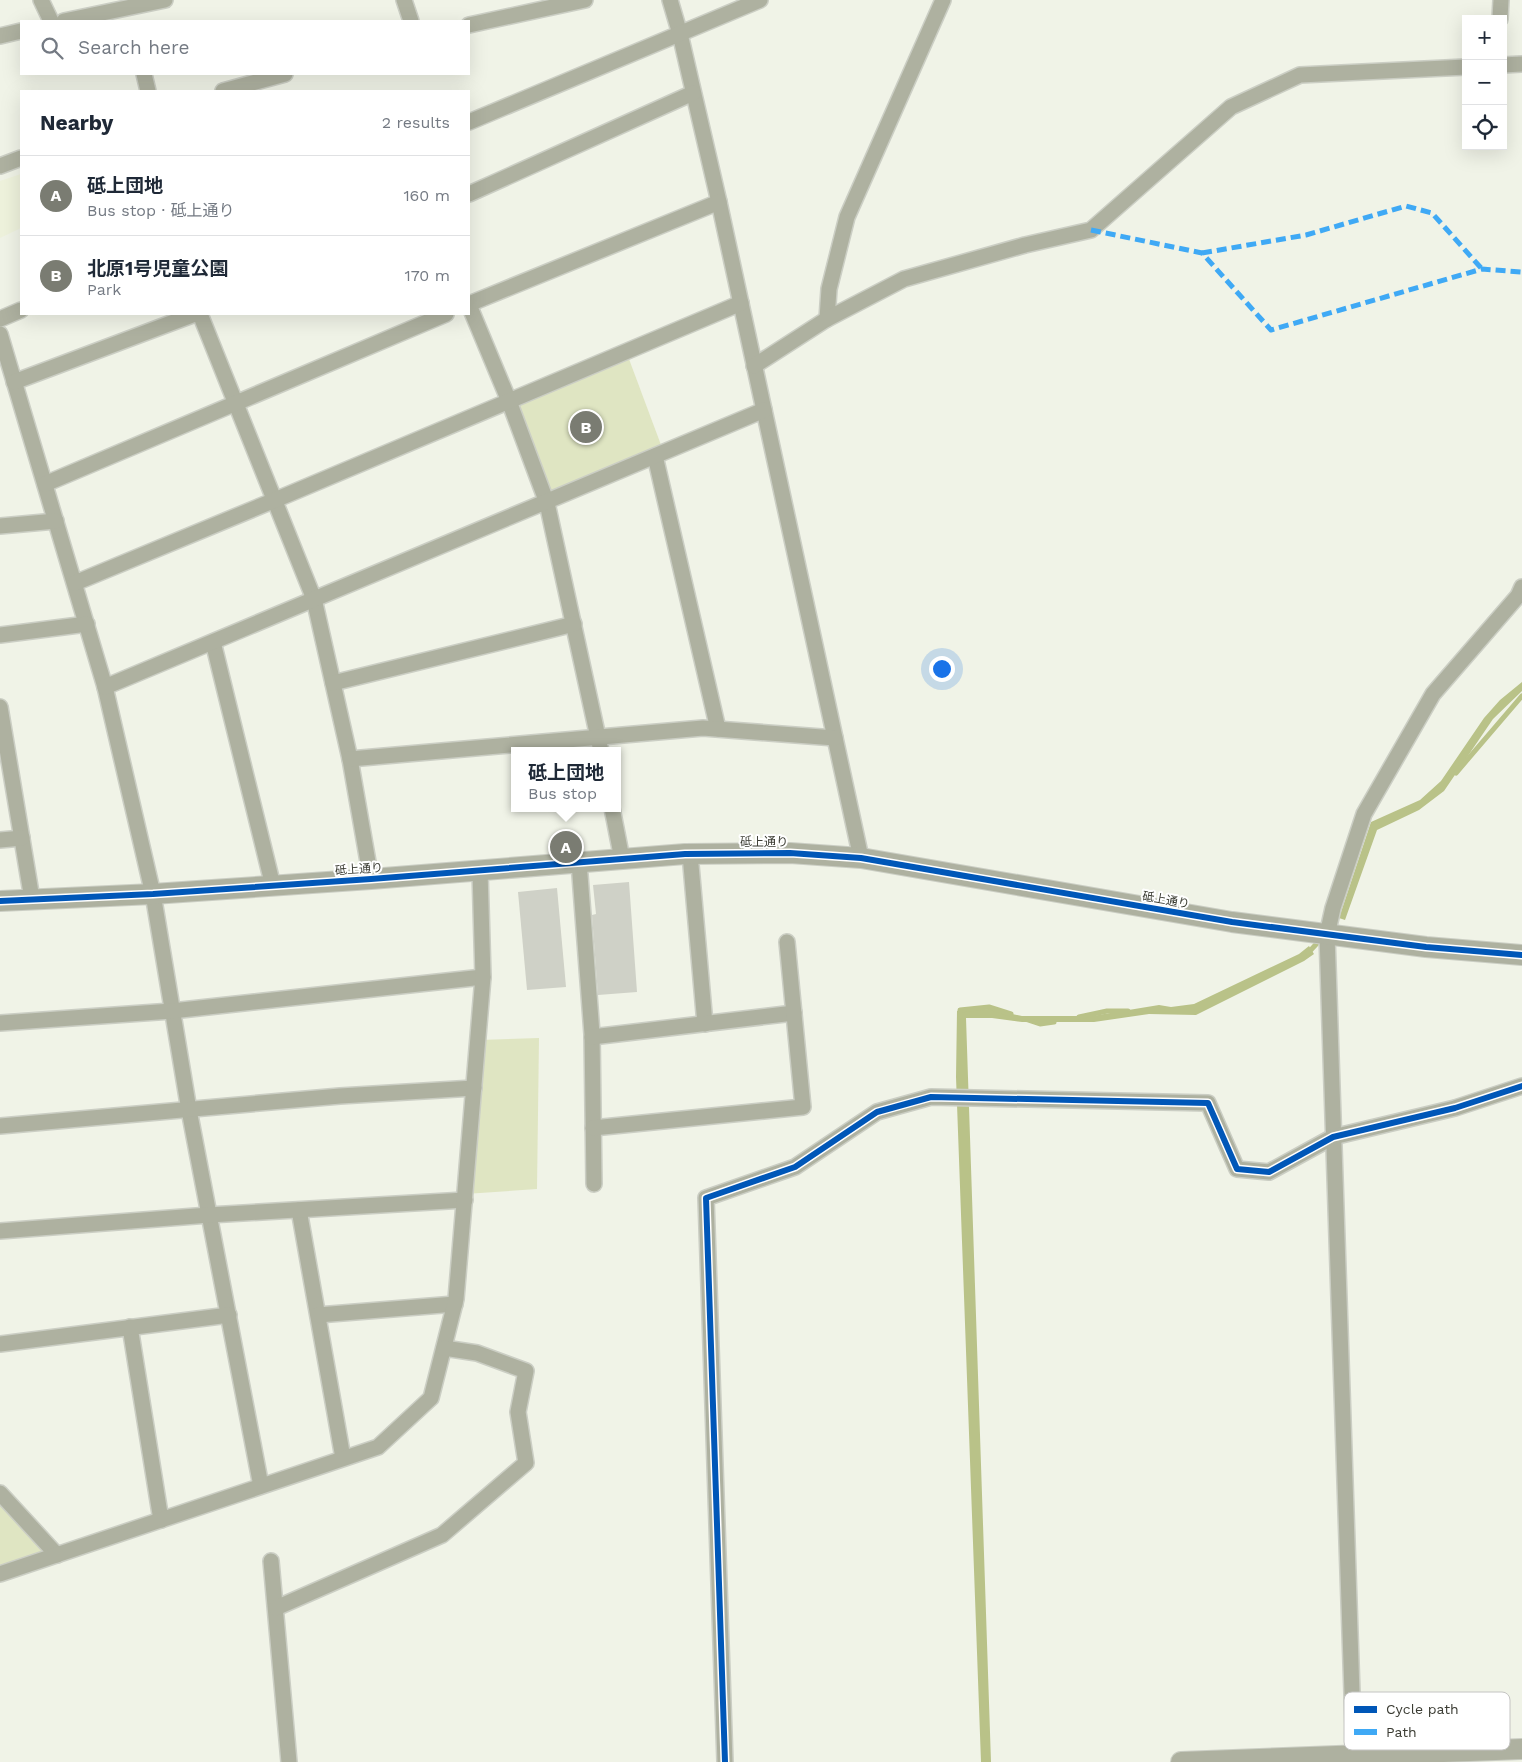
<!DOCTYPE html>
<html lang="en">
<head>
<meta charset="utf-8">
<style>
  body { margin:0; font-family:"Work Sans","Noto Sans JP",sans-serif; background:#f6f6f7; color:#1f2937 }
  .controls { position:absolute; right:15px; top:15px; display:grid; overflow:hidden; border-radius:0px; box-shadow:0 5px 20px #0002 }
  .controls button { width:45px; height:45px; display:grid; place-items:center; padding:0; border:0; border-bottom:1px solid #e0e1e3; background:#fff; color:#1f2937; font:25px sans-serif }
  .you { position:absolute; left:941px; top:668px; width:18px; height:18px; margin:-12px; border:4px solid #fff; border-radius:50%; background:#1a73e8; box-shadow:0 0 0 8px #1a73e833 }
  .badge { display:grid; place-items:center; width:32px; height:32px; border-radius:50%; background:#7a7c72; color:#fff; font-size:16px; font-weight:700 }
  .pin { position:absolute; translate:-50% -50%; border:2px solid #fff; box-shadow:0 1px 5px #0006 }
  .popup { position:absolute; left:511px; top:747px; width:110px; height:65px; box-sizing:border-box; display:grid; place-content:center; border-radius:0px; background:#fff; filter:drop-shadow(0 1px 4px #0005); font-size:16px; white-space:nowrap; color:#747a83 }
  .popup b { font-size:19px; color:#1f2937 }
  .popup::after { content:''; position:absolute; left:50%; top:100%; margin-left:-10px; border:10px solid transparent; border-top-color:#fff }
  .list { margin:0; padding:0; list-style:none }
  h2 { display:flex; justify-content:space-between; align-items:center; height:65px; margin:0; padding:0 20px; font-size:21px }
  h2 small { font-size:16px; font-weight:400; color:#747a83 }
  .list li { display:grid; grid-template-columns:32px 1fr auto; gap:15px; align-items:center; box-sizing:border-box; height:80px; padding:0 20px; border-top:1px solid #e0e1e3 }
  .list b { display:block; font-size:19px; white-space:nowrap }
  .list p { margin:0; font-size:16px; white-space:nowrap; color:#747a83 }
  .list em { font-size:16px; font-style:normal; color:#747a83 }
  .icon { flex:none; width:28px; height:28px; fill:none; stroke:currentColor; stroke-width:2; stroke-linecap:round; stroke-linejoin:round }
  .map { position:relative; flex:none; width:1522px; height:1762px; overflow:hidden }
  .search { position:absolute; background:#fff; box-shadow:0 5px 20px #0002; left:20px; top:20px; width:450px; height:55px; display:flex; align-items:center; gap:12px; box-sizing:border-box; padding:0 18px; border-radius:0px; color:#747a83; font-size:19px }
  .panel { position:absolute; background:#fff; box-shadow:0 5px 20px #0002; left:20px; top:90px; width:450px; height:225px; border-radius:0px }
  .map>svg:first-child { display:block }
</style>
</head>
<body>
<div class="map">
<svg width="1522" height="1762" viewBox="0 0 1522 1762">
  <rect width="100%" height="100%" fill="#f0f3e7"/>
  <path fill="#eef2dc" d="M21 174V228L0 238V181Z"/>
  <g fill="#dfe5c2">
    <path d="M626 351 664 453 547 503 509 401Z"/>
    <path d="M539 1038 537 1189 465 1194 478 1040Z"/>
    <path d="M0 1493 57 1555 0 1574Z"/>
  </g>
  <g fill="#b9c288">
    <path d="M1522 682V691L1493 719 1444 791 1419 810 1377 830 1345 920 1339 918 1371 822 1420 800 1441 781 1484 718 1500 700Z"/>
    <path d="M1309 946 1314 954 1304 961 1196 1015 1149 1014 1094 1022H1022L992 1018H966L991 1762H981L956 1077 957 1011 989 1009 1022 1016H1092L1159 1005 1171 1007 1194 1004 1299 954Z"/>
  </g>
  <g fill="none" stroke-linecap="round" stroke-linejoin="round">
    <g stroke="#b9c288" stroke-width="5">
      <path d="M1456 773 1522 696"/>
      <path d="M1308 953 1321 939"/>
      <path d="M960 1017V1010L989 1007 1011 1014"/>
      <path d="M1079 1017 1107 1011H1128"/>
      <path d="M1028 1020 1040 1024 1054 1022"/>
    </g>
  </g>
  <g fill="#cfd1c7">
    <path d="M629 882 637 992 598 995 592 915 596 914 593 885Z"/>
    <path d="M557 888 566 987 527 990 518 892Z"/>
  </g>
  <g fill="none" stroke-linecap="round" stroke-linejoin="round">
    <defs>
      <g id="minor">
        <path d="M41 0 51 21"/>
        <path d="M404 0 411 21"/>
        <path d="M670 0 680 34 719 202 861 858"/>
        <path d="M1500 19 1501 0"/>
        <path d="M64 21 165 0"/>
        <path d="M469 25 585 0"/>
        <path d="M0 36 21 31"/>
        <path d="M1503 65 1522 64"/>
        <path d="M144 74 148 91"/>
        <path d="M223 91 285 74"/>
        <path d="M469 122 760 0"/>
        <path d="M0 166 21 158"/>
        <path d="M469 194 693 93"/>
        <path d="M469 304 719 202"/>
        <path d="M469 305 509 401 547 503 601 751"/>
        <path d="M200 314 314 599 350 759 371 879"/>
        <path d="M0 319 21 310"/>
        <path d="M827 319 829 289 847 217 943 0"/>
        <path d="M0 334 105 687 153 894 189 1110 261 1486"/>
        <path d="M754 366 827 319 904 279 1025 245 1091 230 1231 107 1300 75 1466 67"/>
        <path d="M14 382 195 314"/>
        <path d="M655 456 718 729"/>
        <path d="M45 484 446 314"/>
        <path d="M0 526 56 521"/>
        <path d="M75 583 275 500 741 303"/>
        <path d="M0 635 87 624"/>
        <path d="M213 642 273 886"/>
        <path d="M333 683 574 624"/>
        <path d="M105 687C325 594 545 503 764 410"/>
        <path d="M0 707 32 899"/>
        <path d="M350 759 703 728 835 738"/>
        <path d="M612 808 622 859"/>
        <path d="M0 840 22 838"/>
        <path d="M690 854 705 1024"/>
        <path d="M579 862 592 1034 594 1184"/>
        <path d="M0 1023 172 1011 483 977"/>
        <path d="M592 1037 794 1013"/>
        <path d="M0 1126 340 1096 474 1088"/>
        <path d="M593 1128 803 1107 787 942"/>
        <path d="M299 1210 343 1458"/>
        <path d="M0 1231 209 1215 465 1200"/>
        <path d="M318 1315 455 1304"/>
        <path d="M130 1327 161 1520"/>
        <path d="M0 1344 229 1315"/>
        <path d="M0 1493 57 1555"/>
        <path d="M271 1561 289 1762"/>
        <path d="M0 1574 378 1447 431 1398 456 1299 483 977 480 871"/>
        <path d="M276 1608 442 1535 526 1463 518 1412 526 1371 477 1353 444 1348"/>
        <path d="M1354 1754 1327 935 1333 908 1364 814 1433 694 1518 596 1522 587"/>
        <path d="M725 1762 706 1198 795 1167 877 1112 931 1097 1208 1103 1237 1169 1269 1172 1333 1137 1455 1108 1522 1086"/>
      </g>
      <g id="tertiary">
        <path d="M0 901 153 894 371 879 685 854 790 853 861 858 1232 922 1426 947 1522 955"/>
        <path d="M1181 1762 1522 1749"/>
      </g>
    </defs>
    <use href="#minor" stroke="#cbcec4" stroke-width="18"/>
    <use href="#tertiary" stroke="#cbcec4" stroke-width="22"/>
    <use href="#minor" stroke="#aeb1a0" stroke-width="15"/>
    <use href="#tertiary" stroke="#aeb1a0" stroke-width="20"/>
    <g stroke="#3fa9f5" stroke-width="5" stroke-dasharray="10 5" stroke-linecap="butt">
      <path d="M1091 230 1202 253 1271 330 1482 269 1522 272"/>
      <path d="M1202 253 1306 235 1406 206 1432 213 1482 269"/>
    </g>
    <defs>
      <g id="cycleway">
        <path d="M0 901 153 894 371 879 685 854 790 853 861 858 1232 922 1426 947 1522 955"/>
        <path d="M725 1762 706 1198 795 1167 877 1112 931 1097 1208 1103 1237 1169 1269 1172 1333 1137 1455 1108 1522 1086"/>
      </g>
    </defs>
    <use href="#cycleway" stroke="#fff" stroke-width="9"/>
    <use href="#cycleway" stroke="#0057b8" stroke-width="6"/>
  </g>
  <g text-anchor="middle" stroke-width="4" stroke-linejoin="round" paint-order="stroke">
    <g font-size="12" fill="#3b3c33" stroke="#fff">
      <text x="764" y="846">砥上通り</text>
      <text transform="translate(359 869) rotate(-4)" y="4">砥上通り</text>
      <text transform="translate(1166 900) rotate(10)" y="4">砥上通り</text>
    </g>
  </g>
  <rect x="1344" y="1692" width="166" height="58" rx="8" fill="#fff" stroke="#c4c4c2" stroke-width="1"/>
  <rect x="1354" y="1706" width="23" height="7" fill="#0057b8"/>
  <rect x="1354" y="1729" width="23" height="6" fill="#3fa9f5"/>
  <g font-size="14" fill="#3b3c33">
    <text x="1386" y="1714">Cycle path</text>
    <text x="1386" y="1737">Path</text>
  </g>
</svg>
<div class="controls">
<button>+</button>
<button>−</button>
<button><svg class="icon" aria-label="locate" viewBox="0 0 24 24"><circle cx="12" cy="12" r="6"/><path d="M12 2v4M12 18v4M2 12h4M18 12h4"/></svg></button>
</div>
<div class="you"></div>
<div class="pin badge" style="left:566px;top:847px">A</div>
<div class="popup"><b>砥上団地</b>Bus stop</div>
<div class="pin badge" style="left:586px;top:427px">B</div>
<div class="search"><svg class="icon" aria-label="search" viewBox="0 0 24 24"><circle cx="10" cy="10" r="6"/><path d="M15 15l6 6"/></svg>Search here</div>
<section class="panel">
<h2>Nearby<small>2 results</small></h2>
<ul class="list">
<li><span class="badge">A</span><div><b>砥上団地</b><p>Bus stop · 砥上通り</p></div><em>160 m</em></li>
<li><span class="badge">B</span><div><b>北原1号児童公園</b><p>Park</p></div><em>170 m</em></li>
</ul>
</section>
</div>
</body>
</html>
